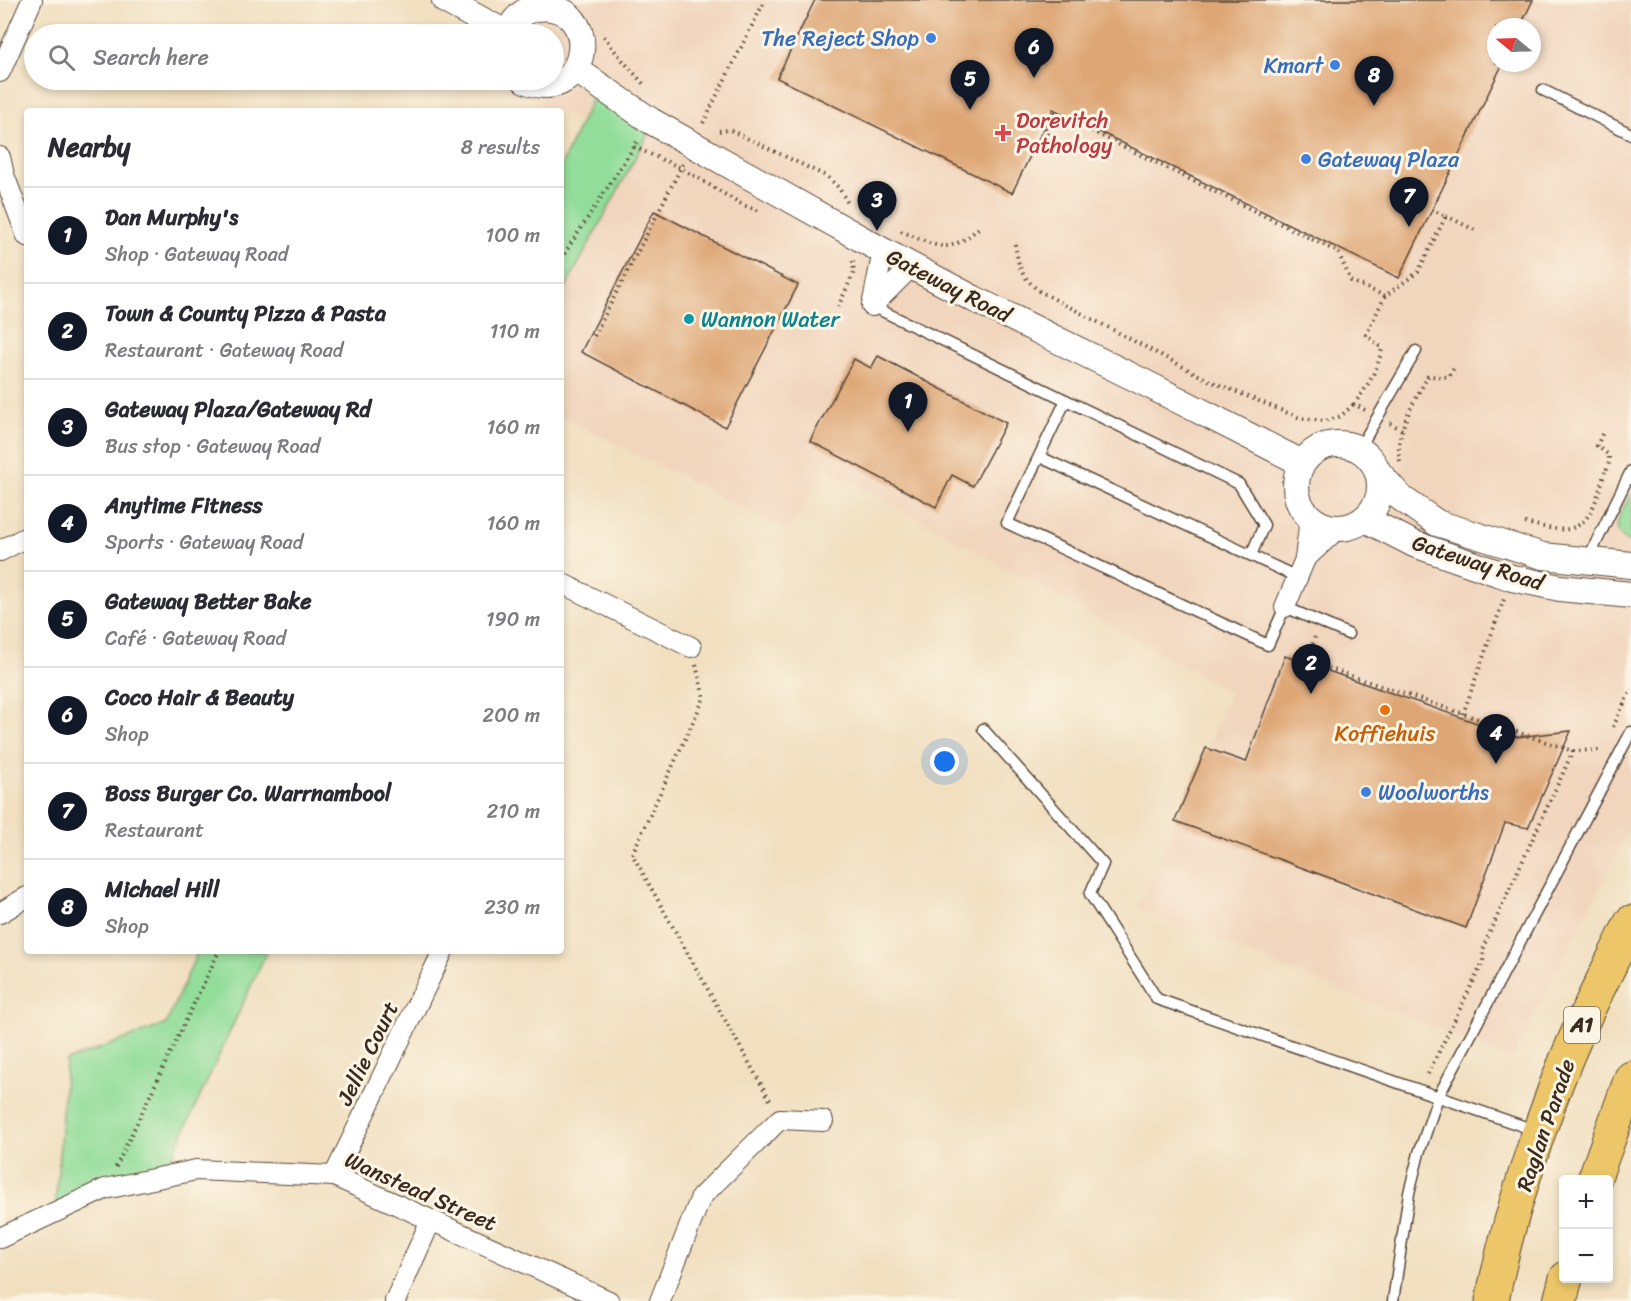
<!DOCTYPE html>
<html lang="en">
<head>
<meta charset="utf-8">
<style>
  body { margin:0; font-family:Sriracha,sans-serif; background:#f2f2f3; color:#2b2b33 }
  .controls { position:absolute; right:18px; bottom:18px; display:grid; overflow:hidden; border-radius:6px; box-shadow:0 3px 9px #0003 }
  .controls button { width:54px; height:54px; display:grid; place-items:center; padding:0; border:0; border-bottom:2px solid #e1e1e2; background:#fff; color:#2b2b33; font:30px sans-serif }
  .compass { position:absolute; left:1487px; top:18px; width:54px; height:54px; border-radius:50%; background:#fff; box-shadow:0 3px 9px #0003; rotate:289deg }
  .you { position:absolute; left:945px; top:762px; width:21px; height:21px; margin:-15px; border:4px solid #fff; border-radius:50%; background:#1a73e8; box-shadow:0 0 0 9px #1a73e833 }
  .badge { display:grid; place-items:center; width:39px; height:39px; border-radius:50%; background:#111827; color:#fff; font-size:20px; font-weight:700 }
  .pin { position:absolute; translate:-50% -50px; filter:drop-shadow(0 2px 3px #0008) }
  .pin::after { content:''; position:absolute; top:32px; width:21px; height:18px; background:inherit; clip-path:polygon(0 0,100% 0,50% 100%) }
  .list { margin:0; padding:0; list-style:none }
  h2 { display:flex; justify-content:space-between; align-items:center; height:78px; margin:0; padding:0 24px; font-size:26px }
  h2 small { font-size:20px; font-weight:400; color:#7c7c81 }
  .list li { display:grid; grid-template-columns:39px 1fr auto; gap:18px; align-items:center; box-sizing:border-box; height:96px; padding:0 24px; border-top:2px solid #e1e1e2 }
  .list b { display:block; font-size:22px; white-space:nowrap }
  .list p { margin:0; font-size:20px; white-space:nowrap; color:#7c7c81 }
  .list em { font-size:20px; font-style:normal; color:#7c7c81 }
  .icon { flex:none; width:33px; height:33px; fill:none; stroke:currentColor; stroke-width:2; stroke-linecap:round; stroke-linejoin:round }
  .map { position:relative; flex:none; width:1631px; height:1301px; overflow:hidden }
  .search { position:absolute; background:#fff; box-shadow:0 3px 9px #0003; left:24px; top:24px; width:540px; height:66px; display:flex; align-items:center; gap:15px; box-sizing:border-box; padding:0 21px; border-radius:33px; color:#7c7c81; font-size:22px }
  .panel { position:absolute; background:#fff; box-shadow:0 3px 9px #0003; left:24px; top:108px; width:540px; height:846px; border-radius:6px }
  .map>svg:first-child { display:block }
</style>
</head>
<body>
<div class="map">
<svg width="1631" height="1301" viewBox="0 0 1631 1301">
  <rect width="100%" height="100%" fill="#fcf5e5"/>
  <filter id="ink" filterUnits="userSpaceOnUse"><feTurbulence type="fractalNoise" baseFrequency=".0167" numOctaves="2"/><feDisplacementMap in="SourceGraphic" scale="12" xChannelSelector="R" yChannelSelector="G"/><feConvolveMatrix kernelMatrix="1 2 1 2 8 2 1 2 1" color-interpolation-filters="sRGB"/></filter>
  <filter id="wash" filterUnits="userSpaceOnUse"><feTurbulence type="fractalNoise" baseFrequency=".008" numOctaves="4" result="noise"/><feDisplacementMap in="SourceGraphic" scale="24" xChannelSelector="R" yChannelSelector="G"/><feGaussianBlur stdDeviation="1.35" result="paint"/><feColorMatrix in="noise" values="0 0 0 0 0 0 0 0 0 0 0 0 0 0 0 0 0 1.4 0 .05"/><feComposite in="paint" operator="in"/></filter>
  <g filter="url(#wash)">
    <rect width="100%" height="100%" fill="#f1dfc0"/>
    <path fill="#f1d5bd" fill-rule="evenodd" d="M512 0H1631V825L1513 1060 1137 908 1231 692 826 468 788 531 561 416V278L625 143 561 113V111H557L489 80H554V34H494ZM1496 27H1532V63H1496Z"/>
    <g fill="#92dd9a" stroke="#66845c" stroke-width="1.5">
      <path d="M598 85 654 123 561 296V166Z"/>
      <path d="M1631 493V542H1630C1605 531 1623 510 1631 493Z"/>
      <path d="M198 951H267L163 1177 55 1212 66 1061 166 1024Z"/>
    </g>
    <g id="blocks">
      <g fill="#dea675">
        <path d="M815 0H1533L1520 27H1496V63H1503L1399 278 1053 109 1012 193 777 78Z"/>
        <path d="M654 211 798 285 725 427 581 352Z"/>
        <path d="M878 356 1006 423 973 486 952 475 936 507 810 441 854 359 871 368Z"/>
        <path d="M1285 656 1517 737 1571 731 1528 828 1505 823 1466 928 1175 821 1206 748 1246 762Z"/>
      </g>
    </g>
  </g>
  <g filter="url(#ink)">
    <use href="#blocks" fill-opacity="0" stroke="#564536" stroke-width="1.5"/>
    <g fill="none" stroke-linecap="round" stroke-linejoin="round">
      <defs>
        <g id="service">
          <path d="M1543 90 1631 134"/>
          <path d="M872 306 1239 484 1264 525 1251 555"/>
          <path d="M1066 400 1007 523 1268 645 1285 607 1348 634"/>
          <path d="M1359 449 1416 351"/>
          <path d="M1040 457 1297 577"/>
          <path d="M1588 559 1631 471"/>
          <path d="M983 729 1103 864 1090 894 1157 999 1537 1131"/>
          <path d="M1393 1301 1409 1193 1419 1153 1438 1097 1631 732"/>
        </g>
        <g id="minor">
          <path d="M0 72 32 0"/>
          <path d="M0 157 4 175 27 236"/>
          <path d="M872 306 883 251"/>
          <path d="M872 306 912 266"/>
          <path d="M0 551 27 537"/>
          <path d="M1305 559 1338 528"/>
          <path d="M561 583 691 647"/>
          <path d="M1285 607 1305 559 1310 518"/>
          <path d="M0 913 27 897"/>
          <path d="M334 1176 443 951"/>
          <path d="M0 1238 105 1189 196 1170 334 1176 609 1301"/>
          <path d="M395 1301 431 1220"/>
          <path d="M660 1301 701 1197 780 1119 823 1121"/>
        </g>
        <g id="tertiary">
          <path d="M445 0 507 34"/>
          <path d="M507 34C513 21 522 10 537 8 604 0 591 109 525 80"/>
          <path d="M575 69 651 121 883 251 974 299 1145 383 1302 463"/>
          <circle cx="1338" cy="486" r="42"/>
          <path d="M1377 471 1401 498 1437 523 1543 556 1631 565"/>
          <path d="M1365 519 1414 544 1512 578 1560 588 1631 595"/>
        </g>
        <g id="trunk">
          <path d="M1594 1180 1631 1078"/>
          <path d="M1492 1301C1506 1228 1530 1154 1556 1085 1577 1029 1605 976 1631 922"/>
          <path d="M1560 1301 1566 1278"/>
        </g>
      </defs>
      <use href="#service" stroke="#564536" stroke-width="13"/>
      <use href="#minor" stroke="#564536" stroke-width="22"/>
      <use href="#tertiary" stroke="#564536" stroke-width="28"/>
      <use href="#trunk" stroke="#564536" stroke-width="35"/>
      <g stroke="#564536" stroke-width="4" stroke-dasharray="1.5 4.5" stroke-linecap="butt">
        <path d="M604 36 614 50 645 86"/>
        <path d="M703 123 765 0"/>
        <path d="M719 131 730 130 828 177 839 188 849 205"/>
        <path d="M1051 146 1045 125 1055 113 1338 252 1351 281 1385 296"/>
        <path d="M634 147 681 168 743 205 759 211"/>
        <path d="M1446 216 1475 230"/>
        <path d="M901 231C939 247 947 257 981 226"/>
        <path d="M1015 244C1019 268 1020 275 1039 291L1210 381 1300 418 1325 421 1341 416 1354 404"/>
        <path d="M561 259 639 139"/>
        <path d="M838 307 854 272 853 261"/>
        <path d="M594 336 683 164"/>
        <path d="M1365 410 1354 404C1367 387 1378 370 1382 348L1366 335 1385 296 1418 272 1446 216 1432 210"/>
        <path d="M1390 423 1402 430"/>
        <path d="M1602 434 1597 446 1609 455V463L1606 472"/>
        <path d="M1400 461C1394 431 1415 401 1428 376L1449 377 1454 368"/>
        <path d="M1283 480 1290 495 1292 507"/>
        <path d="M1525 523C1537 525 1555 531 1568 529 1593 525 1598 492 1605 472"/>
        <path d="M1315 637 1307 661 1573 751 1484 945 1483 962 1427 1076"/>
        <path d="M696 665 704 698 632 854 771 1102"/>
        <path d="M1463 714 1504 599"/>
        <path d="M1613 727 1631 689"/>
        <path d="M1573 751 1602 750"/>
        <path d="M116 1167 219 951"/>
      </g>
      <use href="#service" stroke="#fff" stroke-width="10"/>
      <use href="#minor" stroke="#fff" stroke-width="20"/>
      <use href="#tertiary" stroke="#fff" stroke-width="26"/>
      <use href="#trunk" stroke="#ecc669" stroke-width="33"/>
    </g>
  </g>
  <g fill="#3f7fe0" stroke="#fcf5e5" stroke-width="2">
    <circle cx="931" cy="38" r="6"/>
    <circle cx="1335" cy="65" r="6"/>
    <circle cx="1306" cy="159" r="6"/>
    <circle cx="1366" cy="792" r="6"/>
  </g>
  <path fill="#e0444e" stroke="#fcf5e5" stroke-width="2" d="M1000 124h6v6h6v6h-6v6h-6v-6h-6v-6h6z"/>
  <circle fill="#0f9aa8" stroke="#fcf5e5" stroke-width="2" cx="689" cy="319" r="6"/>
  <circle fill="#e8710a" stroke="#fcf5e5" stroke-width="2" cx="1385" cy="710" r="6"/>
  <g text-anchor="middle" stroke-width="6" stroke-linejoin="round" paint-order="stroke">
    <rect fill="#fcf5e5" stroke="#75675a" stroke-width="1.5" x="1564" y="1007" width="36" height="36" rx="4.5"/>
    <g font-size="21" font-weight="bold" fill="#3b2a1e">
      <text x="1582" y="1032">A1</text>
    </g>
    <g font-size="22" fill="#366cbe" stroke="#fcf5e5" text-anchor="end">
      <text x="919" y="46">The Reject Shop</text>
      <text x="1323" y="73">Kmart</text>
      <text x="1318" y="167" text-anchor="start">Gateway Plaza</text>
      <text x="1378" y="800" text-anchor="start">Woolworths</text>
    </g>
    <g font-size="22" fill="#be3a42" stroke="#fcf5e5" text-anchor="start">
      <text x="1016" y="128">Dorevitch<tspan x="1016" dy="25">Pathology</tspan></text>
    </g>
    <g font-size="22" fill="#3b2a1e" stroke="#fcf5e5">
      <text transform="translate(949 285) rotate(27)" y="8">Gateway Road</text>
      <text transform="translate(1478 562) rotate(18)" y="8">Gateway Road</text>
      <text transform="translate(367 1053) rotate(-64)" y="8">Jellie Court</text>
      <text transform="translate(1545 1125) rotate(-71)" y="8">Raglan Parade</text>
      <text transform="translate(421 1191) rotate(24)" y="8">Wanstead Street</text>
    </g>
    <g font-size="22" fill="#0d838f" stroke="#fcf5e5" text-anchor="start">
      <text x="701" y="327">Wannon Water</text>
    </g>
    <g font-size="22" fill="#c56008" stroke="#fcf5e5">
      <text x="1385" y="741">Koffiehuis</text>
    </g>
  </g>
</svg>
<div class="controls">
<button>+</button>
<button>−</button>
</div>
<svg class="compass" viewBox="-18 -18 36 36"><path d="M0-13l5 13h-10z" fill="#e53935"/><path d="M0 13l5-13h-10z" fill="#7c7c81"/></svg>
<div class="you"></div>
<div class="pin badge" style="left:908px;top:432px">1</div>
<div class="pin badge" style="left:1311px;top:694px">2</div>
<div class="pin badge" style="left:877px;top:231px">3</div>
<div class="pin badge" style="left:1496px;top:764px">4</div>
<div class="pin badge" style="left:970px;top:110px">5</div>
<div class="pin badge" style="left:1034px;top:78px">6</div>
<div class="pin badge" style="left:1409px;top:227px">7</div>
<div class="pin badge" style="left:1374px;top:106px">8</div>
<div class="search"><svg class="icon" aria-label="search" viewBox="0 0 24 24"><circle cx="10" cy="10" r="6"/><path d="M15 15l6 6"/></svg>Search here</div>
<section class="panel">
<h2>Nearby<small>8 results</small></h2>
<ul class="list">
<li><span class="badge">1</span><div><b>Dan Murphy's</b><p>Shop · Gateway Road</p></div><em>100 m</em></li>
<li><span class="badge">2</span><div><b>Town &amp; County Pizza &amp; Pasta</b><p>Restaurant · Gateway Road</p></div><em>110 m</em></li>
<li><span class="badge">3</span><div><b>Gateway Plaza/Gateway Rd</b><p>Bus stop · Gateway Road</p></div><em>160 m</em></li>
<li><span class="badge">4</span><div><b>Anytime Fitness</b><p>Sports · Gateway Road</p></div><em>160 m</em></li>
<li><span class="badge">5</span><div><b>Gateway Better Bake</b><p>Café · Gateway Road</p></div><em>190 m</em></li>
<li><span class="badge">6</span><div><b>Coco Hair &amp; Beauty</b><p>Shop</p></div><em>200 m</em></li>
<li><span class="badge">7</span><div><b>Boss Burger Co. Warrnambool</b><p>Restaurant</p></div><em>210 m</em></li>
<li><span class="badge">8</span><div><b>Michael Hill</b><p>Shop</p></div><em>230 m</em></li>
</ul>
</section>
</div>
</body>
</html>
